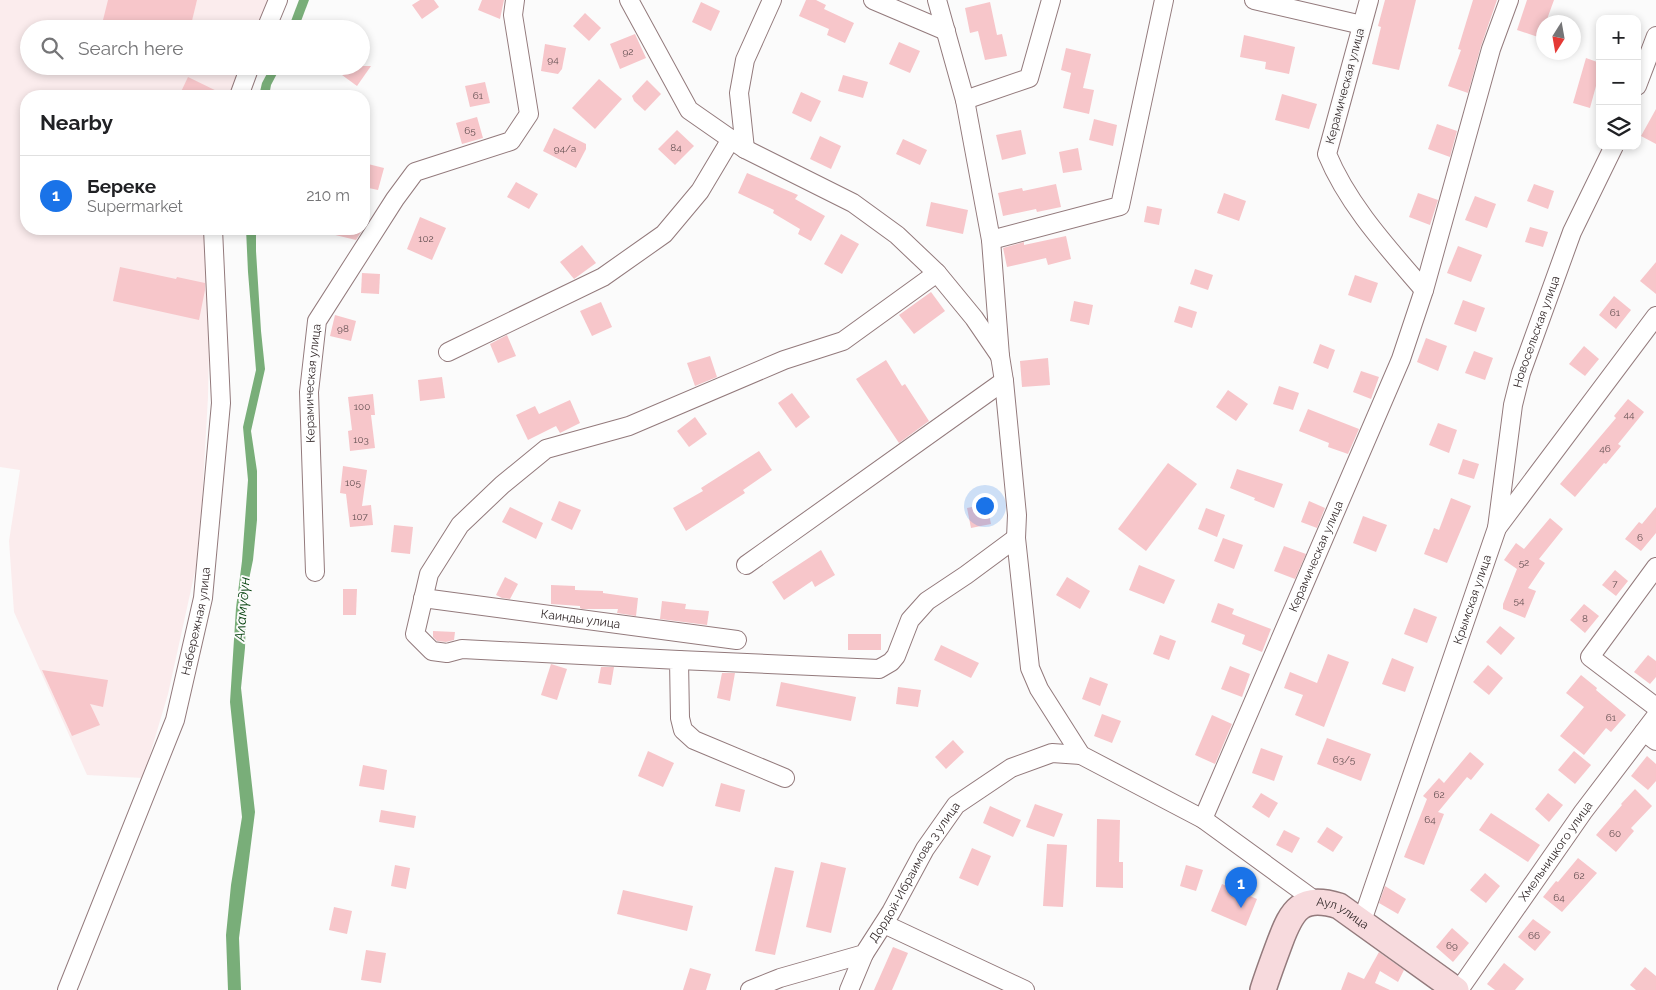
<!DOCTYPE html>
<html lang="en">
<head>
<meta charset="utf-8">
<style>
  body { margin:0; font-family:Raleway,sans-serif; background:#f2f2f2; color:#202124 }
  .controls { position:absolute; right:15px; top:15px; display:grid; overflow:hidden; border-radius:10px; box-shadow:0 2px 8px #0003 }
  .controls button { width:45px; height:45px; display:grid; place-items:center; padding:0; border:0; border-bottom:1px solid #e0e0e0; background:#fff; color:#202124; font:25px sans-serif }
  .compass { position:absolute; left:1536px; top:15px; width:45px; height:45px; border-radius:50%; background:#fff; box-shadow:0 2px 8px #0003; rotate:191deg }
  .you { position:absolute; left:984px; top:505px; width:18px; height:18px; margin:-12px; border:4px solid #fff; border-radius:50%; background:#1a73e8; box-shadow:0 0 0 8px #1a73e833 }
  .badge { display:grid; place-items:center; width:32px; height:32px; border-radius:50%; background:#1a73e8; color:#fff; font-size:16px; font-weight:700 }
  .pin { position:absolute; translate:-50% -41px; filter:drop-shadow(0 1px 2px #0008) }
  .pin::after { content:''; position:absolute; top:26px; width:18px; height:15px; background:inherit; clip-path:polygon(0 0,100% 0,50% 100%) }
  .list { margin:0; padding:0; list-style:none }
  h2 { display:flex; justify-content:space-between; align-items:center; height:65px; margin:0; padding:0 20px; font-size:21px }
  h2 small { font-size:16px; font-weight:400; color:#757577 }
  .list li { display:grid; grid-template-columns:32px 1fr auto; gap:15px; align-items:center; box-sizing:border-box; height:80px; padding:0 20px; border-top:1px solid #e0e0e0 }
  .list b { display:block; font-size:19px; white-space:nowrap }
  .list p { margin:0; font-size:16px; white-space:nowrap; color:#757577 }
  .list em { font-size:16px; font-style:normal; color:#757577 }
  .icon { flex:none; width:28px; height:28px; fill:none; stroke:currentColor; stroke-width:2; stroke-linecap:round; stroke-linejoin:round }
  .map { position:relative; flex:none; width:1656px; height:990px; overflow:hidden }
  .search { position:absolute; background:#fff; box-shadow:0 2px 8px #0003; left:20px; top:20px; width:350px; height:55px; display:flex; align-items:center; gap:12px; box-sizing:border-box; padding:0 18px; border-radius:28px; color:#757577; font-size:19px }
  .panel { position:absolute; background:#fff; box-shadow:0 2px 8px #0003; left:20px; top:90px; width:350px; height:145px; border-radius:20px }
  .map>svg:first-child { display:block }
</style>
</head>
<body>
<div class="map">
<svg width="1656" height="990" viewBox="0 0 1656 990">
  <rect width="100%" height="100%" fill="#fbfbfb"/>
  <path fill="#fbeced" d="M0 0H271L260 29H29V66H245L234 96H26V229H206L210 294 208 397 202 502 196 567 168 694 143 778 87 775 14 612 9 541 20 470 0 467Z"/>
  <g fill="#79ae79">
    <path d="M299 0H309L298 29H288Z"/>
    <path d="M271 66H281L271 85 269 96H259L262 83Z"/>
    <path d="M246 229H256V251L261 331 265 369 251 431 257 471V520L253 560 247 589 245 648 241 688 255 812 239 938 241 990H228L226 935 231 885 242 817 230 702 236 608 242 561 248 480 243 427 256 370 248 272Z"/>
  </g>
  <g fill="#f7c6ca">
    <path d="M108 0H197L190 29H121L102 24Z"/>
    <path d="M420 0H434L439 7 422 19 412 5Z"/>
    <path d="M482 0H504L500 19 478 10Z"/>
    <path d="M806 0H816L826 5 824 9 854 23 845 43 827 35 829 29 799 16Z"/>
    <path d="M1385 0H1416L1399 70 1372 64 1381 27 1378 26Z"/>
    <path d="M1473 0H1497L1481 46 1468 93 1448 86 1461 50 1458 49Z"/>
    <path d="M1527 0H1554L1546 22H1544L1541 38 1517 30Z"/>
    <path d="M701 2 720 11 711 31 692 22Z"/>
    <path d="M990 2 997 35 1002 34 1007 56 985 60 978 31 970 33 965 8Z"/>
    <path d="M585 13 601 28 589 41 573 26Z"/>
    <path d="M635 34 646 58 620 69 610 44Z"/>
    <path d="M1244 35 1295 47 1289 74 1265 69 1266 62 1240 57Z"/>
    <path d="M899 42 920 51 910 73 889 64Z"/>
    <path d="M545 44 566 48 562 69 558 74 541 71Z"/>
    <path d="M1066 48 1091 54 1083 88 1094 90 1089 114 1063 108 1071 73 1061 70Z"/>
    <path d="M1586 58 1600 63V87L1596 86 1590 108 1573 103Z"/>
    <path d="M348 66H371L357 86 342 75Z"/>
    <path d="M843 75 868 82 863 98 838 91Z"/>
    <path d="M188 77 227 96H179Z"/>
    <path d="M599 79 622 99 595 129 572 108Z"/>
    <path d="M647 80 661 94 645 111 634 101 632 96Z"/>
    <path d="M485 82 490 103 470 107 465 86Z"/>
    <path d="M801 92 821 101 811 122 792 113Z"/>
    <path d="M1282 94 1317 104 1309 129 1275 120Z"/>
    <path d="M1656 109V144L1641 136Z"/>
    <path d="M477 117 483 138 462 144 456 123Z"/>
    <path d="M1094 119 1117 125 1113 146 1089 140Z"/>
    <path d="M1437 124 1457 131 1450 157 1428 149Z"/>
    <path d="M554 128 586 144V149L576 168 543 151Z"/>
    <path d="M677 130 694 146 675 165 658 149Z"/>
    <path d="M1021 130 1026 154 1002 160 996 135Z"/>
    <path d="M820 136 841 146 831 169 810 159Z"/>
    <path d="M903 139 927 150 920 165 896 154Z"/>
    <path d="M1078 148 1082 170 1063 173 1059 152Z"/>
    <path d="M364 163 384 168 378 190 364 187Z"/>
    <path d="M747 173 798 195 795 199 825 216 811 241 798 234 800 229 773 213 774 210 738 193Z"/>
    <path d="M516 182 538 194 529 209 507 197Z"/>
    <path d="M1056 184 1061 207 1037 212 1036 209 1003 216 998 193 1022 188 1023 191Z"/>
    <path d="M1534 184 1554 191 1548 209 1527 201Z"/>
    <path d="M1224 193 1246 201 1239 221 1217 213Z"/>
    <path d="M1418 193 1438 200 1430 225 1409 217Z"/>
    <path d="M1475 196 1496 204 1487 228 1465 220Z"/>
    <path d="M931 202 968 210 963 234 926 226Z"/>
    <path d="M1147 206 1162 209 1159 225 1144 222Z"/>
    <path d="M420 217 446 228 432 260 407 249Z"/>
    <path d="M1530 227 1548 232 1543 247 1525 242Z"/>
    <path d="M327 229H363L356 240 327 233Z"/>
    <path d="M841 234 859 244 842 274 824 264Z"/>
    <path d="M1066 236 1071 259 1048 265 1046 258 1007 267 1003 248 1024 242V245Z"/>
    <path d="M582 245 596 263 574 279 560 262Z"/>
    <path d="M1458 246 1482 255 1471 282 1447 273Z"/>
    <path d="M1656 262V294L1640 281Z"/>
    <path d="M120 267 176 279 177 277 205 283V290L199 320 113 301Z"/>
    <path d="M1195 269 1213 275 1208 290 1190 284Z"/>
    <path d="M362 273 380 274 379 294 361 293Z"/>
    <path d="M1355 275 1378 283 1371 303 1348 295Z"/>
    <path d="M931 292 945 311 914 334 899 315Z"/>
    <path d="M1614 296 1631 310 1616 329 1599 315Z"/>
    <path d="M1463 300 1485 308 1476 332 1454 324Z"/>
    <path d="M1074 301 1093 305 1089 325 1070 321Z"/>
    <path d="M601 302 612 327 592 336 580 311Z"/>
    <path d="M1179 306 1197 312 1192 328 1174 322Z"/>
    <path d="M335 315 356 321 351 341 330 336Z"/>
    <path d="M507 335 516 356 498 363 490 344Z"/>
    <path d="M1426 338 1447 346 1438 371 1417 362Z"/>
    <path d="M1320 344 1335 350 1328 369 1313 363Z"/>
    <path d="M1584 346 1599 359 1585 376 1569 364Z"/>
    <path d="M1474 351 1493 358 1485 380 1465 373Z"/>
    <path d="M710 356 717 377 695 386 687 363Z"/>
    <path d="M1048 358 1050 385 1022 387 1020 361Z"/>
    <path d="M886 360 902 386 905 384 929 421 899 443 856 379Z"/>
    <path d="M1361 371 1379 377 1371 399 1353 392Z"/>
    <path d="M442 377 445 398 420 401 418 380Z"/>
    <path d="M1279 386 1299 393 1293 410 1273 404Z"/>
    <path d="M1228 390 1248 404 1236 421 1216 407Z"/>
    <path d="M792 393 810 417 796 428 778 403Z"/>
    <path d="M373 394 375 415H371L375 448 350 451 348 431 352 430 348 397Z"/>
    <path d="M1628 399 1644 412 1618 444 1621 446 1606 464 1604 463 1575 497 1560 484 1616 418 1614 416Z"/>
    <path d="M570 400 580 423 560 433 556 426 528 440 516 415 535 406 539 414Z"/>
    <path d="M1308 409 1359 429 1348 454 1328 447 1329 443 1299 431Z"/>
    <path d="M695 417 707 434 689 447 677 431Z"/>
    <path d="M1438 423 1457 430 1449 453 1429 445Z"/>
    <path d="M759 451 772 470 743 490 745 493 686 531 673 508 703 491 701 488Z"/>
    <path d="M1463 459 1479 464 1474 479 1458 474Z"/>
    <path d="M1168 463 1197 484 1146 551 1118 529Z"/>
    <path d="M343 466 367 470 362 506 371 505 373 525 350 527 346 494 340 493Z"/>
    <path d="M1237 469 1283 484 1274 508 1254 500 1255 498 1230 488Z"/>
    <path d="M1451 498 1471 506 1447 563 1424 554 1434 528 1439 530Z"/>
    <path d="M559 501 581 510 572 530 551 520Z"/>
    <path d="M1309 501 1325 508 1317 528 1301 522Z"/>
    <path d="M987 504 991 524 971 528 967 508Z"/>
    <path d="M510 507 543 523 536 539 502 522Z"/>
    <path d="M1656 507V533L1641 551 1625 539 1639 522 1642 524Z"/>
    <path d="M1206 508 1225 515 1217 537 1198 529Z"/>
    <path d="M1363 516 1387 525 1376 552 1353 543Z"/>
    <path d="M1550 518 1563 529 1539 559 1545 563 1528 588 1536 591 1525 618 1503 609V604L1517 569 1504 560 1516 543 1524 549Z"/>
    <path d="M394 525 413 527 410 554 391 552Z"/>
    <path d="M1223 538 1243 545 1234 569 1214 561Z"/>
    <path d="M1284 546 1306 554 1295 579 1274 571Z"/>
    <path d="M821 550 835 575 815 587 812 581 784 600 772 582Z"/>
    <path d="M1139 565 1175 580 1164 604 1129 590Z"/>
    <path d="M1615 570 1628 581 1616 596 1602 585Z"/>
    <path d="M505 577 518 584 510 599 502 598 496 595Z"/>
    <path d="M1067 577 1090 591 1080 609 1056 595Z"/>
    <path d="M551 585 575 586V590L603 591V593L638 598 636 616 617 613 618 609H582L580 608V606L551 604Z"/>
    <path d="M343 589H357L356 615H343Z"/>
    <path d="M662 601 686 604 685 609 709 611 707 625 660 619Z"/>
    <path d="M1218 603 1234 609 1232 614 1271 629 1262 652 1242 644 1245 635 1211 622Z"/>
    <path d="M1584 604 1599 616 1585 633 1570 620Z"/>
    <path d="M1414 608 1437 617 1427 643 1404 634Z"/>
    <path d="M1500 626 1515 638 1501 655 1486 642Z"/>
    <path d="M433 631 455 632 454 640 446 642 437 641 433 637Z"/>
    <rect x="848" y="634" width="33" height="16"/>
    <path d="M1160 635 1176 641 1169 660 1153 654Z"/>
    <path d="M941 645 979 663 971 678 934 660Z"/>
    <path d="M1328 654 1349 662 1324 727 1295 715 1303 695 1284 688 1290 672 1317 683Z"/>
    <path d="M1648 655 1656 661V677L1650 684 1634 672Z"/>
    <path d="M1392 658 1414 667 1405 692 1382 684Z"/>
    <path d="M551 664 567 669 557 700 541 695Z"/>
    <path d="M1488 665 1503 678 1489 695 1473 682Z"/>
    <path d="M1230 666 1250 674 1242 697 1221 689Z"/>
    <path d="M601 667H614L611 685 598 683Z"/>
    <path d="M42 670 108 680 103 707 90 704 100 725 72 736Z"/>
    <path d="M722 673H735L730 701 717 698Z"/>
    <path d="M1581 675 1597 688 1596 690 1626 715 1611 732 1606 728 1584 755 1560 736 1584 707 1566 693Z"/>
    <path d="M1090 677 1108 684 1100 706 1082 699Z"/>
    <path d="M781 682 856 697 851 721 776 706Z"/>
    <path d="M898 687 921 690 918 707 896 704Z"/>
    <path d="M1102 714 1121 721 1112 743 1094 736Z"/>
    <path d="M1212 715 1232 724 1215 764 1195 755Z"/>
    <path d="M1327 738 1371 754 1361 781 1317 764Z"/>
    <path d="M953 740 964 752 946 769 935 757Z"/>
    <path d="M1261 748 1283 756 1274 781 1252 773Z"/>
    <path d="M648 751 674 763 663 787 638 776Z"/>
    <path d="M1574 751 1591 765 1575 784 1558 770Z"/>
    <path d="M1470 752 1484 764 1471 780 1467 777 1438 812 1444 814 1424 865 1404 857 1427 799 1423 796 1439 778 1444 783Z"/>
    <path d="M1647 756 1656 764V781L1648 790 1631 776Z"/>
    <path d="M363 765 387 770 384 790 359 786Z"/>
    <path d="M721 783 745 790 740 812 715 806Z"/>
    <path d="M1635 789 1652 806 1631 828 1634 831 1616 852 1596 835 1622 805 1621 804Z"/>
    <path d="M1261 793 1278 803 1269 818 1252 807Z"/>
    <path d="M1548 793 1563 805 1549 822 1535 809Z"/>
    <path d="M1035 804 1063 814 1054 837 1026 827Z"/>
    <path d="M990 806 1021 820 1013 837 983 823Z"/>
    <path d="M381 810 416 816 414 828 379 822Z"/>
    <path d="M1491 813 1540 845 1528 862 1479 830Z"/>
    <path d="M1097 819 1120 820 1119 862H1123V888L1096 887Z"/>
    <path d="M1327 827 1343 837 1333 852 1317 842Z"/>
    <path d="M1284 830 1300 838 1292 853 1276 845Z"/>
    <path d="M1047 844 1067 845 1063 907 1043 906Z"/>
    <path d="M972 848 991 856 978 886 959 878Z"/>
    <path d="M1578 858 1597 873 1562 912 1543 897 1556 881 1558 882Z"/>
    <path d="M821 862 846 868 831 933 806 927Z"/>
    <path d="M395 865 410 868 406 889 391 886Z"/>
    <path d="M1186 865 1203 870 1196 891 1180 886Z"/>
    <path d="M775 867 794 871 775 955 755 951Z"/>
    <path d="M1485 873 1500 886 1486 903 1470 890Z"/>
    <path d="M1222 884 1257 899 1246 926 1211 911Z"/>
    <path d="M1385 886 1406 899 1398 914 1379 903Z"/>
    <path d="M623 890 693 906 687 931 617 914Z"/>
    <path d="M334 907 352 911 347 934 329 930Z"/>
    <path d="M1533 919 1551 932 1535 951 1518 937Z"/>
    <path d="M1452 928 1469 943 1453 962 1436 947Z"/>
    <path d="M893 947 908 953 892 990H874Z"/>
    <path d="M366 950 386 953 381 983 361 980Z"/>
    <path d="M1379 952 1404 970 1398 982 1380 971 1375 983 1390 990H1341L1348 972 1364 979Z"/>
    <path d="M1504 963 1524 979 1515 990H1495L1487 984Z"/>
    <path d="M1645 967 1656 976V990H1636L1630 985Z"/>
    <path d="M690 968 711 974 706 990H683Z"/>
  </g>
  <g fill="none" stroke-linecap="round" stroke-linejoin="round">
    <defs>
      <g id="street">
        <path d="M629 0 689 110 745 149 853 203 897 235 937 273 974 318 1000 356"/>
        <path d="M873 0 946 31"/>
        <path d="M937 0 965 100 991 240 1000 356 1004 381 1017 515 1016 538 1030 668 1039 689 1081 755 1203 819 1317 902"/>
        <path d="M1254 0 1362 25"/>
        <path d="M1369 0 1327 154C1348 205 1388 248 1424 290"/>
        <path d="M266 29 278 0"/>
        <path d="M1637 86 1656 36"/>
        <path d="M239 96 250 66"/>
        <path d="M965 100 1029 78 1051 0"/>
        <path d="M745 149 739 93 745 60 772 0"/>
        <path d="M991 240 1120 206 1164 0"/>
        <path d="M448 352 603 277 664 234 700 191 731 139"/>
        <path id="s1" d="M1497 528 1513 405 1521 373 1572 232 1614 146"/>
        <path d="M746 565 1004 381"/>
        <path d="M1656 567 1590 657 1656 707"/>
        <path id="s2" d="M315 572 309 392 317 321 395 199 415 172 511 141 529 114 513 15 515 0"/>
        <path id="s3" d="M423 598 737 640"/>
        <path d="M679 660 879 669 891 662 896 656 910 620 927 601 966 575 1016 538"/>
        <path d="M1644 732 1656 741"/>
        <path d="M785 778 694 740 683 730 680 718 679 660 462 649 447 653 432 651 415 634 429 574 460 525 502 485 546 449 629 426 784 360 843 341 937 273"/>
        <path id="s4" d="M1203 819 1401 359 1424 290 1491 49 1509 0"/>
        <path id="s5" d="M1362 921 1497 528 1656 316"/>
        <path d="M884 924 1025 990"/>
        <path id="s6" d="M67 990 175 720 203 598 221 403 213 229"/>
        <path id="s7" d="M750 990 780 978 864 954 891 912 925 849 956 805 1011 768 1052 753 1081 755"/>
        <path d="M849 990 864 954"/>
        <path id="s8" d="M1459 990 1583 812 1656 716"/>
      </g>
      <g id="secondary">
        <path id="s9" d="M1263 990C1268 974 1274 958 1280 942 1292 910 1301 894 1339 906L1456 990"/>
      </g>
    </defs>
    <use href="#street" stroke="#937a7c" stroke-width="20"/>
    <use href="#secondary" stroke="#937a7c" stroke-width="28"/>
    <use href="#street" stroke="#fff" stroke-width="18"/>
    <use href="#secondary" stroke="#f7dadd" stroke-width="25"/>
  </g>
  <g text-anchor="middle" stroke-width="4" stroke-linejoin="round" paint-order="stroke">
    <g font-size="10" fill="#665254">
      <text x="628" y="55">92</text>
      <text x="553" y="63">94</text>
      <text x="478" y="99">61</text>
      <text x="470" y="134">65</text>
      <text x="676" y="151">84</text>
      <text x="565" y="152">94/а</text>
      <text x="426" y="242">102</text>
      <text x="1615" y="316">61</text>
      <text x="343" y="332">98</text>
      <text x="362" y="410">100</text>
      <text x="1629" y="418">44</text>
      <text x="361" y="443">103</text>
      <text x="1605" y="452">46</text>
      <text x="353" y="486">105</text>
      <text x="360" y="520">107</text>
      <text x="1640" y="541">6</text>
      <text x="1524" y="566">52</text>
      <text x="1615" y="587">7</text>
      <text x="1519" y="604">54</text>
      <text x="1585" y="622">8</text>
      <text x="1611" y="721">61</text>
      <text x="1344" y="763">63/5</text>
      <text x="1439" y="798">62</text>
      <text x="1430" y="823">64</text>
      <text x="1615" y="837">60</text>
      <text x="1579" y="879">62</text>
      <text x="1559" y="901">64</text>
      <text x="1534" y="939">66</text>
      <text x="1452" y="949">69</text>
    </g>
    <g font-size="12" fill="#352b2c" stroke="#fbfbfb">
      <text transform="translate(1345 86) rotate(-75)" y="4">Керамическая улица</text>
      <text dy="4" stroke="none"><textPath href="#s1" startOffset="201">Новосельская улица</textPath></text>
      <text dy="4" stroke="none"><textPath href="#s2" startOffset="189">Керамическая улица</textPath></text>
      <text dy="4" stroke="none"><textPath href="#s4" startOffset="286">Керамическая улица</textPath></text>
      <text dy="4" stroke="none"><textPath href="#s5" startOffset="340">Крымская улица</textPath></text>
      <text dy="4" stroke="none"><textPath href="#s3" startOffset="159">Каинды улица</textPath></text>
      <text dy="4" stroke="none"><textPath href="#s6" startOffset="392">Набережная улица</textPath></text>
      <text dy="4" stroke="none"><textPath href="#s8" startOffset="169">Хмельницкого улица</textPath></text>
      <text dy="4" stroke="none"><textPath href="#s7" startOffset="216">Дордой-Ибраимова 3 улица</textPath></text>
      <text dy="4" stroke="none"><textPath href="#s9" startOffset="138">Аул улица</textPath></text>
    </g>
    <g font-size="14" font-style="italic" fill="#04410d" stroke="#fbfbfb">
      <text transform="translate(242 609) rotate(-85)" y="5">Аламүдүн</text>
    </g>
  </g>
</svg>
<div class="controls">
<button>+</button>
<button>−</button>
<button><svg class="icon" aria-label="layers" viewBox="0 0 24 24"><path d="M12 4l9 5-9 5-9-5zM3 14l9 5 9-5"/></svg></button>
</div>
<svg class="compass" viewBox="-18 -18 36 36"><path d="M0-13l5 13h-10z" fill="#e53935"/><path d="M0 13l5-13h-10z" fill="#757577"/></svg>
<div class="you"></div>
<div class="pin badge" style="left:1241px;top:908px">1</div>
<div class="search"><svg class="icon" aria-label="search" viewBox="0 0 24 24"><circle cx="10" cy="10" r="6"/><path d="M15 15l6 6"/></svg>Search here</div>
<section class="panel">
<h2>Nearby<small></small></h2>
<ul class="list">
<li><span class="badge">1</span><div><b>Береке</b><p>Supermarket</p></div><em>210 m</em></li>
</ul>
</section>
</div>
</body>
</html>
